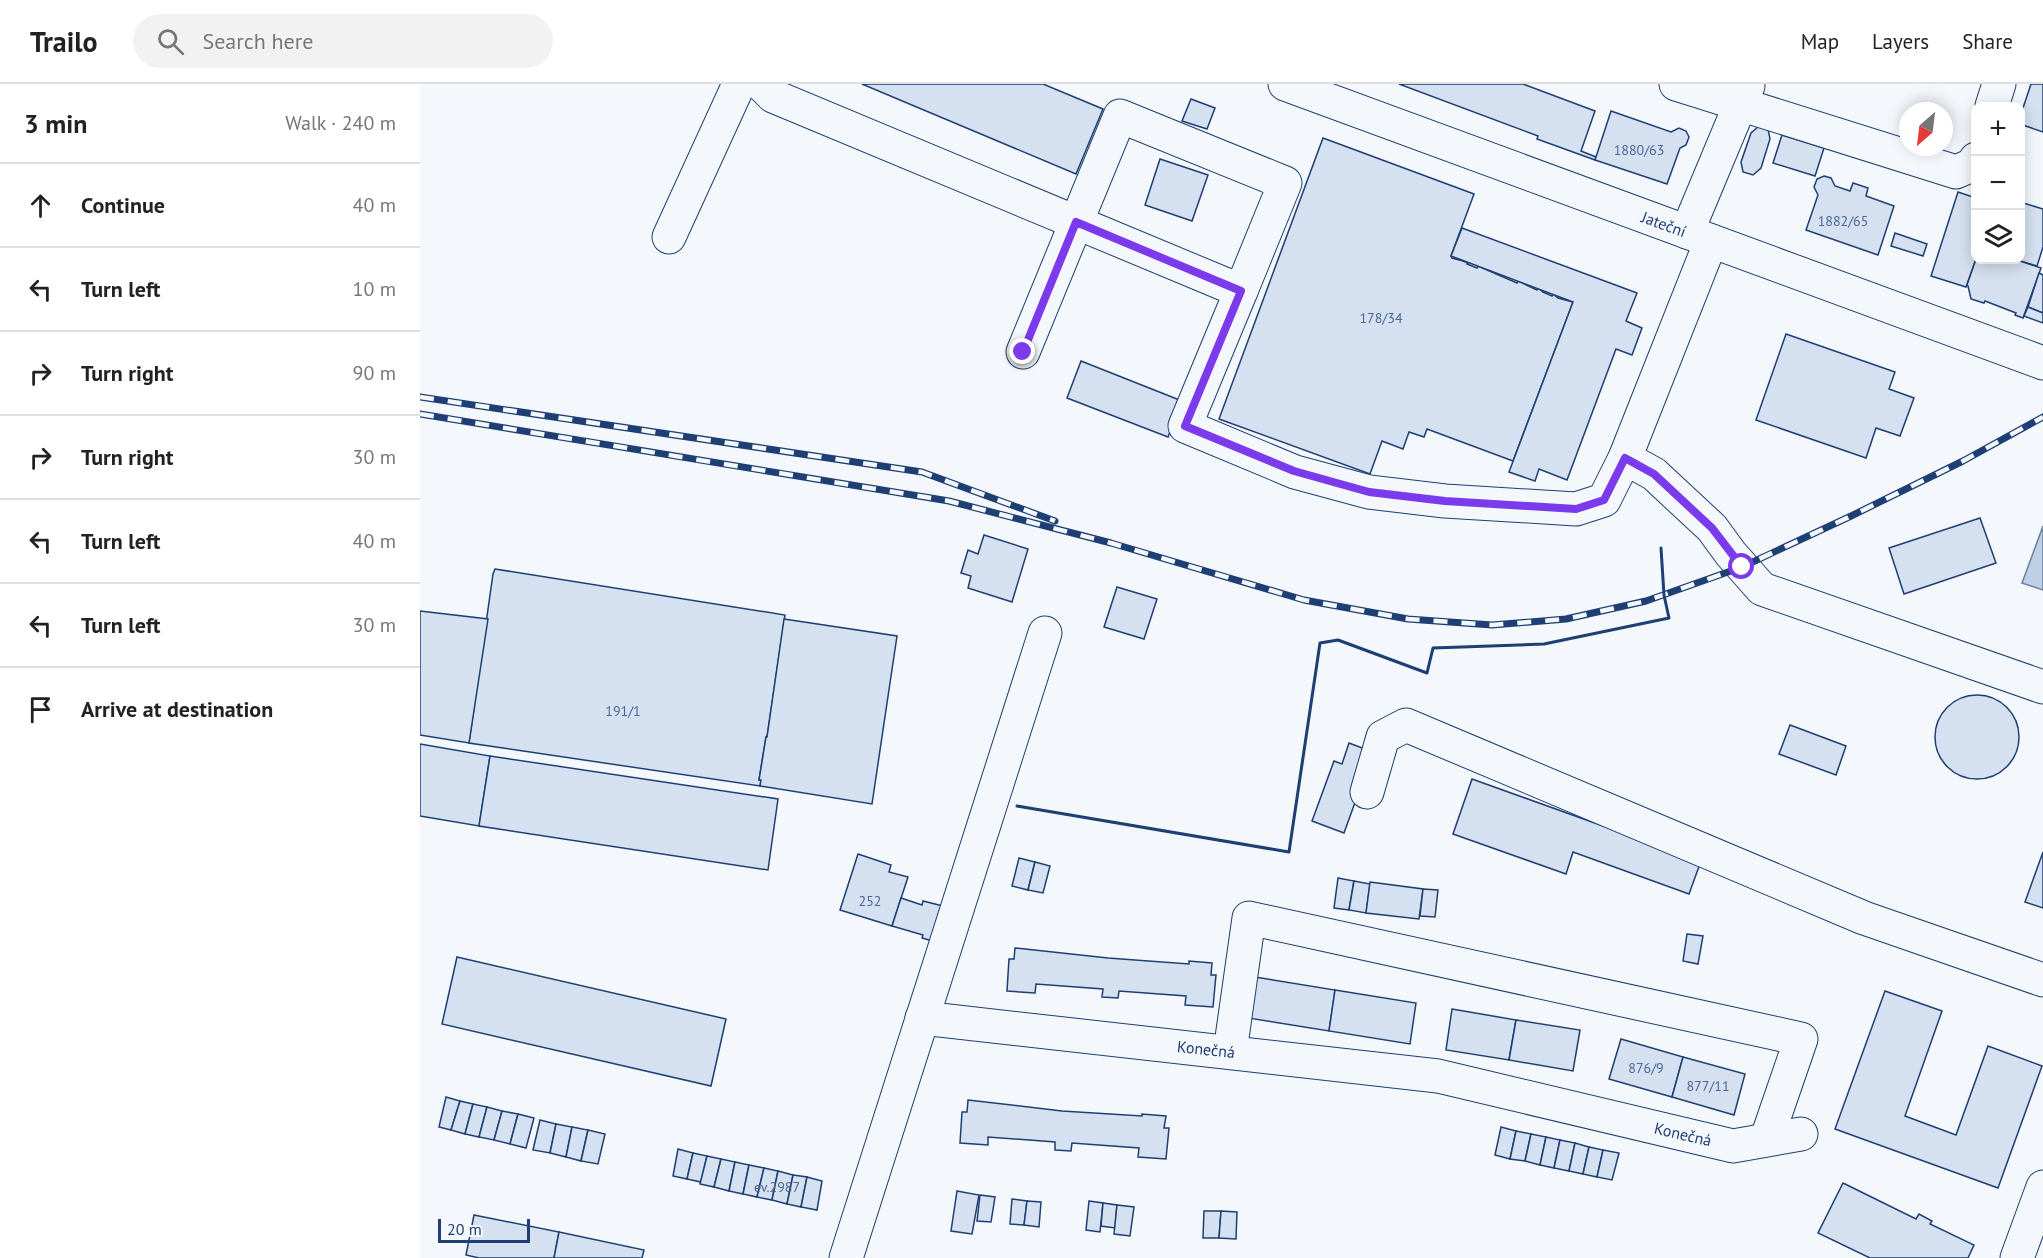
<!DOCTYPE html>
<html lang="en">
<head>
<meta charset="utf-8">
<style>
  body { margin:0; font-family:"PT Sans",sans-serif; background:#f2f2f2; color:#222 }
  .controls { position:absolute; right:18px; top:18px; display:grid; overflow:hidden; border-radius:12px; box-shadow:0 3px 15px #0003 }
  .controls button { width:54px; height:54px; display:grid; place-items:center; padding:0; border:0; border-bottom:2px solid #e0e0e0; background:#fff; color:#222; font:30px sans-serif }
  .compass { position:absolute; left:1479px; top:18px; width:54px; height:54px; border-radius:50%; background:#fff; box-shadow:0 3px 15px #0003; rotate:208deg }
  .scale { position:absolute; left:18px; bottom:15px; width:92px; box-sizing:border-box; padding-left:6px; border:3px solid #1d3f73; border-top:0; font-size:16px; line-height:21px; white-space:nowrap; color:#1d3f73; -webkit-text-stroke:4px #f4f7fb; paint-order:stroke }
  .stop { position:absolute; width:18px; height:18px; margin:-14px; border:4px solid #7c3aed; border-radius:50%; background:#fff }
  .stop.end { background:#7c3aed; border-color:#fff; box-shadow:0 2px 6px #0008 }
  .list { margin:0; padding:0; list-style:none }
  h2 { display:flex; justify-content:space-between; align-items:center; height:78px; margin:0; padding:0 24px; font-size:26px }
  h2 small { font-size:20px; font-weight:400; color:#767676 }
  .list li { display:grid; grid-template-columns:39px 1fr auto; gap:18px; align-items:center; box-sizing:border-box; height:84px; padding:0 24px; border-top:2px solid #e0e0e0 }
  .list b { display:block; font-size:22px; white-space:nowrap }
  .list em { font-size:20px; font-style:normal; color:#767676 }
  .icon { flex:none; width:33px; height:33px; fill:none; stroke:currentColor; stroke-width:2; stroke-linecap:round; stroke-linejoin:round }
  .map { position:relative; flex:none; width:1623px; height:1174px; overflow:hidden }
  header { display:flex; align-items:center; gap:36px; box-sizing:border-box; height:84px; padding:0 30px; background:#fff; border-bottom:2px solid #e0e0e0 }
  header strong { font-size:28px }
  nav { display:flex; gap:33px; margin-inline-start:auto; font-size:21px }
  .search { width:420px; height:54px; background:#f2f2f2; display:flex; align-items:center; gap:15px; box-sizing:border-box; padding:0 21px; border-radius:33px; color:#767676; font-size:22px }
  main { display:flex }
  aside { flex:1; background:#fff }
  .map>svg:first-child { display:block }
</style>
</head>
<body>
<header>
<strong>Trailo</strong>
<div class="search"><svg class="icon" aria-label="search" viewBox="0 0 24 24"><circle cx="10" cy="10" r="6"/><path d="M15 15l6 6"/></svg>Search here</div>
<nav><a>Map</a><a>Layers</a><a>Share</a></nav>
</header>
<main>
<aside>
<h2>3 min<small>Walk · 240 m</small></h2>
<ul class="list">
<li><svg class="icon" aria-label="ahead" viewBox="0 0 24 24"><path d="M12 20V5M6 11l6-6 6 6"/></svg><div><b>Continue</b></div><em>40 m</em></li>
<li><svg class="icon" aria-label="left" viewBox="0 0 24 24"><path d="M17 20v-9H6M10 6l-5 5 5 5"/></svg><div><b>Turn left</b></div><em>10 m</em></li>
<li><svg class="icon" aria-label="right" viewBox="0 0 24 24"><path d="M7 20v-9h11M14 6l5 5-5 5"/></svg><div><b>Turn right</b></div><em>90 m</em></li>
<li><svg class="icon" aria-label="right" viewBox="0 0 24 24"><path d="M7 20v-9h11M14 6l5 5-5 5"/></svg><div><b>Turn right</b></div><em>30 m</em></li>
<li><svg class="icon" aria-label="left" viewBox="0 0 24 24"><path d="M17 20v-9H6M10 6l-5 5 5 5"/></svg><div><b>Turn left</b></div><em>40 m</em></li>
<li><svg class="icon" aria-label="left" viewBox="0 0 24 24"><path d="M17 20v-9H6M10 6l-5 5 5 5"/></svg><div><b>Turn left</b></div><em>30 m</em></li>
<li><svg class="icon" aria-label="arrive" viewBox="0 0 24 24"><path d="M6 21V4h12l-3 4 3 4H6"/></svg><div><b>Arrive at destination</b></div></li>
</ul>
</aside>
<div class="map">
<svg width="1623" height="1174" viewBox="0 0 1623 1174">
  <rect width="100%" height="100%" fill="#f4f7fb"/>
  <path fill="#bed0e5" stroke="#687fa3" stroke-width="1.5" d="M1623 442V506L1602 499Z"/>
  <g fill="#d5e0f0" stroke="#1d3f73" stroke-width="1.5">
    <path d="M442 0H623L683 25 656 90Z"/>
    <path d="M979 0H1103L1175 27 1161 67 1176 73 1175 76 1117 55 1118 52Z"/>
    <path d="M1611 0H1623V48L1600 40V33Z"/>
    <path d="M771 15 795 24 787 45 762 37Z"/>
    <path d="M1191 27 1251 48 1259 44 1266 47 1269 53 1266 61 1260 64 1247 100 1175 76Z"/>
    <path d="M1339 42 1348 45 1350 55 1341 84 1333 91 1323 88 1321 78 1331 49Z"/>
    <path d="M1362 51 1404 64 1395 92 1353 79Z"/>
    <path d="M903 54 1054 110 1031 172 1032 174 1043 177 1048 179 1047 180 1057 184 1058 182 1097 199 1098 197 1117 206 1118 204 1123 208 1132 212 1133 210 1138 214 1153 218 1093 377 1007 345 1004 353 989 348 983 365 962 357 950 390 799 335Z"/>
    <path d="M740 75 788 91 772 137 725 121Z"/>
    <path d="M1404 92 1411 94 1415 102 1430 107 1433 99 1448 104 1446 112 1474 122 1458 171 1386 146 1398 111 1394 103 1397 95Z"/>
    <path d="M1538 108 1556 114V175L1546 203 1511 192Z"/>
    <path d="M1600 118 1623 125V163L1617 182 1597 176H1600Z"/>
    <path d="M1042 144 1217 209 1206 237 1222 244 1212 271 1196 265 1147 396 1119 385 1115 397 1089 388 1153 218 1031 172Z"/>
    <path d="M1475 149 1507 160 1503 172 1471 162Z"/>
    <path d="M1556 175 1597 176 1621 184 1603 234 1595 231 1596 229 1565 217 1564 219 1551 215 1548 202 1547 201Z"/>
    <path d="M1619 189 1623 191V229L1608 223Z"/>
    <path d="M1608 223 1623 229V239L1604 232Z"/>
    <path d="M1366 250 1475 288 1469 305 1494 314 1480 352 1456 344 1446 374 1336 336Z"/>
    <path d="M661 277 762 317 748 353 647 314Z"/>
    <path d="M1560 434 1576 479 1484 510 1469 464Z"/>
    <path d="M564 451 608 465 592 518 548 504 551 492 541 489 548 466 558 470Z"/>
    <path d="M75 485 365 531 347 653H346L339 696H341L340 702 49 659 73 490Z"/>
    <path d="M697 503 737 515 724 555 684 543Z"/>
    <path d="M0 527 68 535 49 659 0 651Z"/>
    <path d="M364 535 477 552 452 720 340 702 341 696H339L346 653H347Z"/>
    <circle cx="1557" cy="653" r="42"/>
    <path d="M1370 641 1426 662 1416 691 1359 670Z"/>
    <path d="M929 659 945 665 946 688 924 749 892 737 914 677 922 680Z"/>
    <path d="M0 660 70 672 59 742 0 732Z"/>
    <path d="M70 672 358 715 348 786 59 742Z"/>
    <path d="M1052 695 1281 777 1269 810 1153 768 1146 790 1033 750Z"/>
    <path d="M1623 768V824L1605 818Z"/>
    <path d="M438 770 471 781 469 788 488 793 472 842 420 826Z"/>
    <path d="M599 774 615 778 608 806 592 802Z"/>
    <path d="M615 778 630 782 623 809 608 806Z"/>
    <path d="M918 794 934 797 929 826 914 824Z"/>
    <path d="M934 797 950 800 946 829 929 826Z"/>
    <path d="M950 798 1003 805 999 835 946 829Z"/>
    <path d="M1003 805 1018 806 1015 833 1000 832Z"/>
    <path d="M481 814 502 821 503 817 527 823 516 858 502 854 503 851 472 842Z"/>
    <path d="M1267 850 1283 852 1278 880 1263 877Z"/>
    <path d="M595 864 688 874 769 880V877L792 879 791 891H796L793 923 765 921 766 912 699 907 698 914 682 913 683 905 616 900 615 909 587 907 589 875H594Z"/>
    <path d="M37 873 306 935 291 1002 22 940Z"/>
    <path d="M835 893 915 906 909 947 828 934Z"/>
    <path d="M915 906 996 919 990 960 909 947Z"/>
    <path d="M1465 907 1522 927 1485 1032 1536 1051 1568 962 1622 982 1578 1104 1415 1045Z"/>
    <path d="M1032 925 1096 936 1089 976 1026 966Z"/>
    <path d="M1096 936 1160 946 1153 987 1089 976Z"/>
    <path d="M1201 955 1263 973 1252 1013 1189 995Z"/>
    <path d="M1263 973 1325 990 1314 1031 1252 1013Z"/>
    <path d="M26 1013 40 1017 31 1046 19 1043Z"/>
    <path d="M548 1016 642 1027 722 1032V1030L746 1032 744 1044H749L746 1075 718 1073 719 1064 652 1059 651 1067 635 1066V1058L568 1053V1061L540 1059 542 1028H547Z"/>
    <path d="M40 1017 53 1020 45 1050 31 1046Z"/>
    <path d="M53 1020 67 1023 59 1053 45 1050Z"/>
    <path d="M67 1023 82 1027 74 1056 59 1053Z"/>
    <path d="M82 1027 98 1030 90 1060 74 1056Z"/>
    <path d="M98 1030 114 1034 106 1064 90 1060Z"/>
    <path d="M120 1036 136 1040 130 1069 113 1066Z"/>
    <path d="M136 1040 152 1043 146 1073 130 1069Z"/>
    <path d="M152 1043 168 1046 161 1077 146 1073Z"/>
    <path d="M1081 1043 1096 1047 1090 1075 1075 1071Z"/>
    <path d="M168 1046 185 1050 178 1080 161 1077Z"/>
    <path d="M1096 1047 1111 1050 1105 1077 1090 1075Z"/>
    <path d="M1111 1050 1126 1053 1120 1081 1105 1077Z"/>
    <path d="M1126 1053 1140 1056 1134 1084 1120 1081Z"/>
    <path d="M1140 1056 1155 1059 1149 1087 1134 1084Z"/>
    <path d="M1155 1059 1169 1063 1163 1090 1149 1087Z"/>
    <path d="M1169 1063 1183 1066 1177 1093 1163 1090Z"/>
    <path d="M258 1065 273 1069 267 1095 253 1092Z"/>
    <path d="M1183 1066 1199 1069 1192 1096 1177 1093Z"/>
    <path d="M273 1069 287 1072 281 1098 267 1095Z"/>
    <path d="M287 1072 301 1075 294 1103 280 1100Z"/>
    <path d="M301 1075 315 1078 309 1107 294 1103Z"/>
    <path d="M315 1078 329 1081 323 1110 309 1107Z"/>
    <path d="M329 1081 344 1084 337 1113 323 1110Z"/>
    <path d="M344 1084 358 1087 352 1116 337 1113Z"/>
    <path d="M358 1087 373 1091 367 1120 352 1116Z"/>
    <path d="M373 1091 387 1093 381 1123 367 1120Z"/>
    <path d="M387 1093 402 1097 397 1126 381 1123Z"/>
    <path d="M1423 1099 1496 1135 1499 1130 1512 1137 1510 1140 1554 1161 1548 1174H1450L1398 1149Z"/>
    <path d="M537 1107 559 1111 552 1150 531 1147Z"/>
    <path d="M560 1111 575 1113 571 1138 557 1137Z"/>
    <path d="M592 1115 607 1117 604 1141 590 1140Z"/>
    <path d="M607 1117 621 1118 619 1143 604 1141Z"/>
    <path d="M669 1117 683 1119 680 1148 666 1146Z"/>
    <path d="M683 1119 697 1121 695 1144 681 1142Z"/>
    <path d="M697 1121 714 1123 710 1152 694 1150Z"/>
    <path d="M784 1127H801L799 1154H783Z"/>
    <path d="M801 1127 817 1128 816 1155 799 1154Z"/>
    <path d="M54 1131 139 1148 134 1174H59L46 1171Z"/>
    <path d="M139 1148 224 1166 222 1174H134Z"/>
  </g>
  <g fill="none" stroke-linecap="round" stroke-linejoin="round">
    <defs>
      <g id="minor">
        <path d="M341 0 353 12 821 207 765 342 875 388 949 408 1025 417 1156 425 1184 416 1205 374 1291 157"/>
        <path d="M865 0 1623 279"/>
        <path d="M1256 0 1536 88 1552 81 1556 75"/>
        <path d="M1572 22 1579 0"/>
        <path d="M1267 148 1328 2"/>
        <path d="M249 153 319 0"/>
        <path d="M603 268 700 32 865 99 821 207"/>
        <path d="M1205 374 1234 390 1292 444 1311 470 1342 505 1623 603"/>
        <path d="M947 708 963 653 986 641 1444 834 1623 896"/>
        <path d="M502 934 1018 992 1313 1062 1381 1050"/>
        <path d="M810 968 829 834 1381 955 1347 1054"/>
        <path d="M426 1174 625 549"/>
        <path d="M1597 1174 1623 1103"/>
      </g>
    </defs>
    <use href="#minor" stroke="#1d3f73" stroke-width="35"/>
    <use href="#minor" stroke="#f4f7fb" stroke-width="33"/>
    <defs>
      <g id="rail">
        <path d="M0 313 502 388 635 437"/>
        <path d="M0 330 529 417 691 459 884 516 988 535 1072 541 1146 535 1226 517 1322 483 1429 433 1543 377 1623 333"/>
      </g>
    </defs>
    <use href="#rail" stroke="#1d3f73" stroke-width="7"/>
    <use href="#rail" stroke="#f4f7fb" stroke-width="4.5" stroke-dasharray="14" stroke-linecap="butt"/>
    <path stroke="#1d3f73" stroke-width="3" d="M597 722 869 768 900 559 918 556 1007 589 1013 564 1124 560 1249 534 1244 511 1241 464"/>
  </g>
  <g fill="none" stroke-linecap="round" stroke-linejoin="round">
    <path stroke="#7c3aed" stroke-width="8" d="M603 268 656 138 821 207 765 342 874 387 949 408 1025 417 1156 425 1184 416 1205 374 1234 390 1292 444 1322 483"/>
  </g>
  <g text-anchor="middle" stroke-width="4.5" stroke-linejoin="round" paint-order="stroke">
    <g font-size="14" fill="#4b6792">
      <text x="1219" y="71">1880/63</text>
      <text x="1423" y="142">1882/65</text>
      <text x="961" y="239">178/34</text>
      <text x="203" y="632">191/1</text>
      <text x="450" y="822">252</text>
      <text x="1226" y="989">876/9</text>
      <text x="1288" y="1007">877/11</text>
      <text x="357" y="1108">ev.2987</text>
    </g>
    <g font-size="16" fill="#1d3f73" stroke="#f4f7fb">
      <text transform="translate(1244 140) rotate(20)" y="6">Jateční</text>
      <text transform="translate(786 965) rotate(6)" y="6">Konečná</text>
      <text transform="translate(1263 1050) rotate(13)" y="6">Konečná</text>
    </g>
  </g>
</svg>
<div class="controls">
<button>+</button>
<button>−</button>
<button><svg class="icon" aria-label="layers" viewBox="0 0 24 24"><path d="M12 4l9 5-9 5-9-5zM3 14l9 5 9-5"/></svg></button>
</div>
<svg class="compass" viewBox="-18 -18 36 36"><path d="M0-13l5 13h-10z" fill="#e53935"/><path d="M0 13l5-13h-10z" fill="#767676"/></svg>
<div class="scale">20 m</div>
<div class="stop" style="left:1322px;top:483px"></div>
<div class="stop end" style="left:603px;top:268px"></div>
</div>
</main>
</body>
</html>
